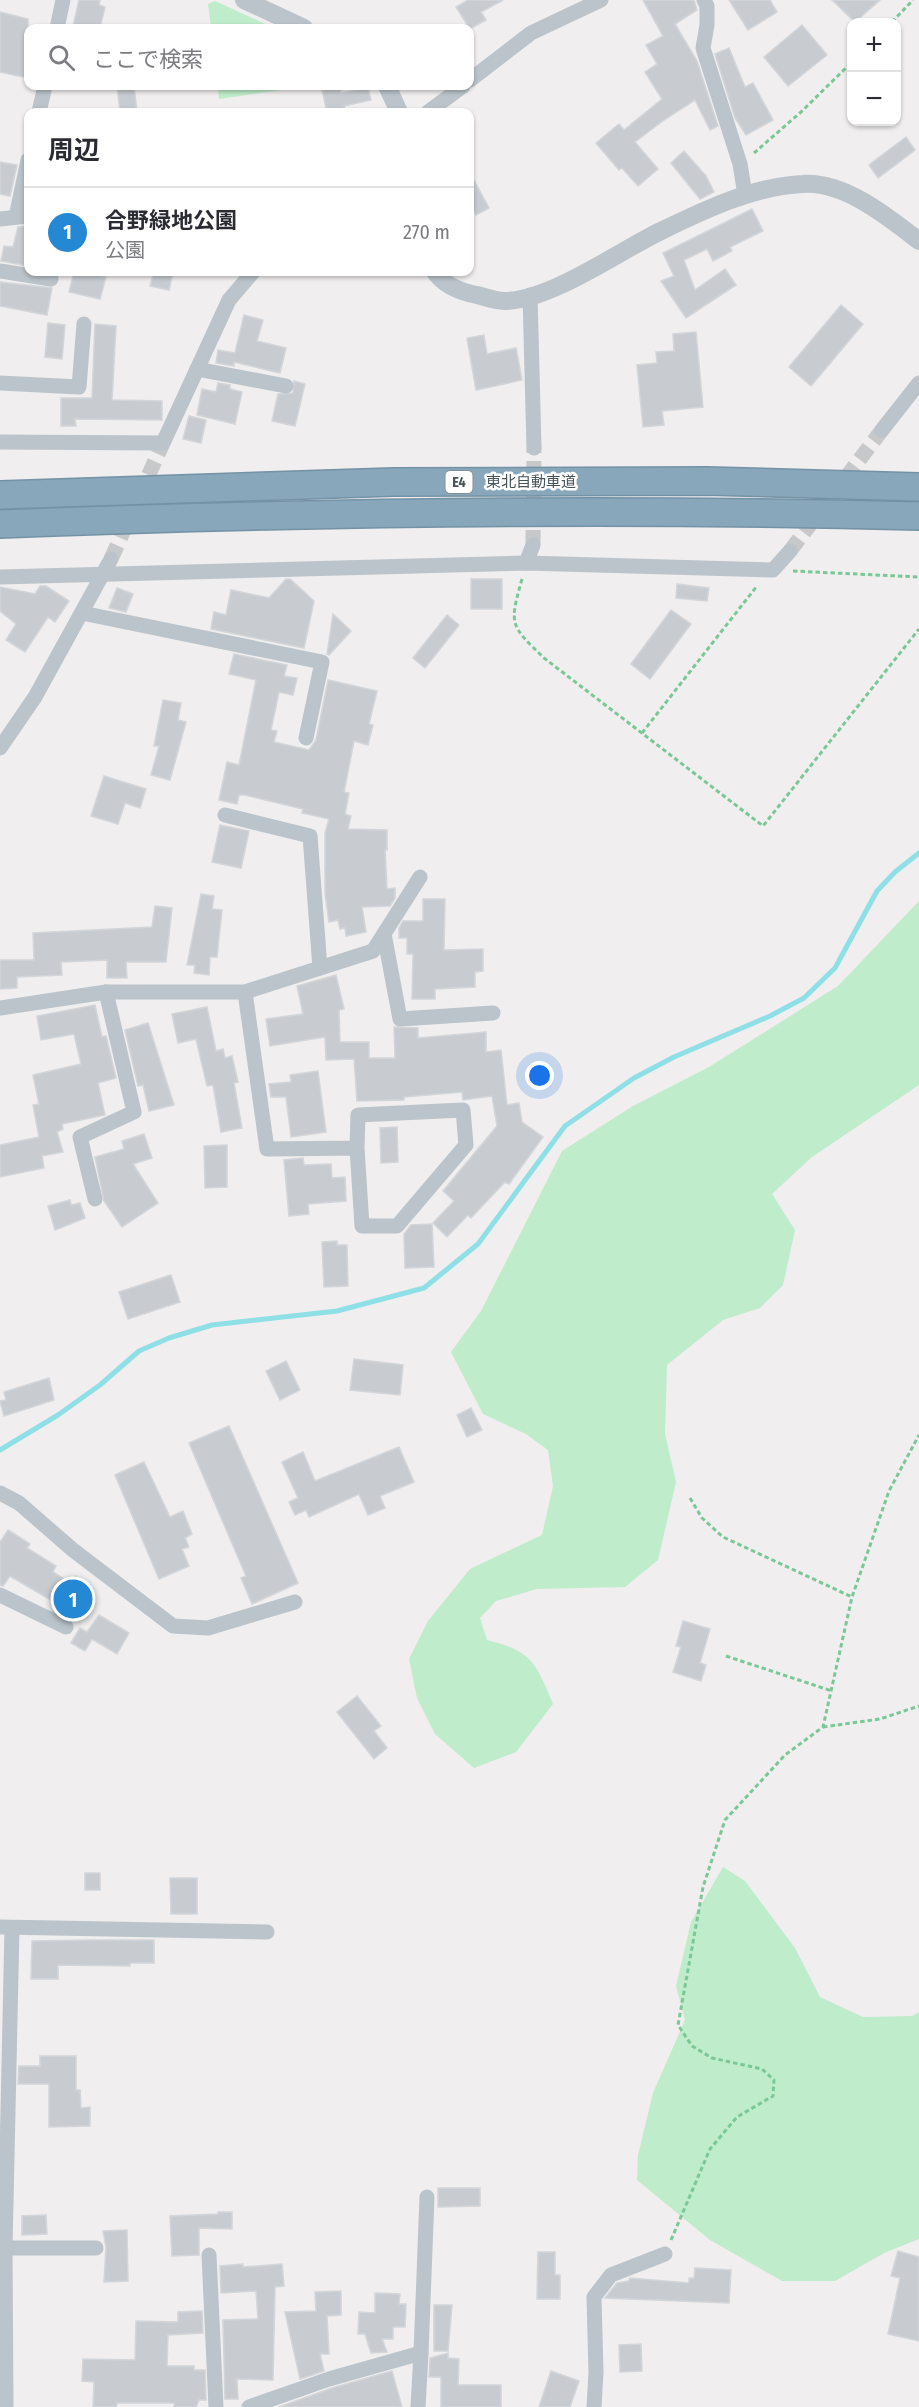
<!DOCTYPE html>
<html lang="ja">
<head>
<meta charset="utf-8">
<style>
  body { margin:0; font-family:"Fira Sans Condensed","Noto Sans JP",sans-serif; background:#f7f7f7; color:#2b2b33 }
  .controls { position:absolute; right:18px; top:18px; display:grid; overflow:hidden; border-radius:12px; box-shadow:0 2px 4px #0004 }
  .controls button { width:54px; height:54px; display:grid; place-items:center; padding:0; border:0; border-bottom:2px solid #e1e1e2; background:#fff; color:#2b2b33; font:30px sans-serif }
  .you { position:absolute; left:540px; top:1076px; width:21px; height:21px; margin:-15px; border:4px solid #fff; border-radius:50%; background:#1a73e8; box-shadow:0 0 0 9px #1a73e833 }
  .badge { display:grid; place-items:center; width:39px; height:39px; border-radius:50%; background:#2488d4; color:#fff; font-size:20px; font-weight:700 }
  .pin { position:absolute; translate:-50% -50%; border:3px solid #fff; box-shadow:0 2px 6px #0006 }
  .list { margin:0; padding:0; list-style:none }
  h2 { display:flex; justify-content:space-between; align-items:center; height:78px; margin:0; padding:0 24px; font-size:26px }
  h2 small { font-size:20px; font-weight:400; color:#7c7c81 }
  .list li { display:grid; grid-template-columns:39px 1fr auto; gap:18px; align-items:center; box-sizing:border-box; height:90px; padding:0 24px; border-top:2px solid #e1e1e2 }
  .list b { display:block; font-size:22px; white-space:nowrap }
  .list p { margin:0; font-size:20px; white-space:nowrap; color:#7c7c81 }
  .list em { font-size:20px; font-style:normal; color:#7c7c81 }
  .icon { flex:none; width:33px; height:33px; fill:none; stroke:currentColor; stroke-width:2; stroke-linecap:round; stroke-linejoin:round }
  .map { position:relative; flex:none; width:919px; height:2407px; overflow:hidden }
  .search { position:absolute; background:#fff; box-shadow:0 2px 4px #0004; left:24px; top:24px; width:450px; height:66px; display:flex; align-items:center; gap:15px; box-sizing:border-box; padding:0 21px; border-radius:12px; color:#7c7c81; font-size:22px }
  .panel { position:absolute; background:#fff; box-shadow:0 2px 4px #0004; left:24px; top:108px; width:450px; height:168px; border-radius:12px }
  .map>svg:first-child { display:block }
</style>
</head>
<body>
<div class="map">
<svg width="919" height="2407" viewBox="0 0 919 2407">
  <rect width="100%" height="100%" fill="#f0eeee"/>
  <g fill="#bfecca">
    <path d="M215 1 274 28H211L208 4Z"/>
    <path d="M218 86H308L219 99Z"/>
    <path d="M919 901V1085L812 1157 772 1194 795 1230 783 1285 760 1308 723 1320 667 1365 665 1434 676 1482 658 1560 625 1587 537 1589 496 1601 480 1618 487 1640C532 1651 536 1663 553 1704L516 1752 474 1768 435 1734 417 1698 409 1659 428 1621 470 1569 542 1535 553 1486 548 1450 526 1434 483 1414 451 1352 481 1311 562 1151 633 1106 709 1067 838 986Z"/>
    <path d="M75 1575 94 1589C75 1617 80 1607 52 1612Z"/>
    <path d="M723 1867 745 1881 795 1948 820 1997 863 2017 912 2016 919 2012V2239L884 2253 835 2281H782L710 2240 637 2180 638 2155 653 2093 685 2020 676 1986 691 1922Z"/>
  </g>
  <g fill="none" stroke-linecap="round" stroke-linejoin="round">
    <path stroke="#8edfe6" stroke-width="5" d="M0 1450 58 1415 100 1385 139 1351 169 1338 212 1325 337 1311 424 1288 478 1244 565 1126 634 1078 674 1057 770 1016 804 998 835 968 877 891 895 872 919 853"/>
  </g>
  <g fill="#c8ccd0" stroke="#d2d5d9" stroke-width="1.5">
    <path d="M79 0H100L99 5 105 7 100 28 73 26Z"/>
    <path d="M468 0H503L481 12 486 20 470 29 456 7Z"/>
    <path d="M643 0H694L697 10 675 24 697 61 718 126 710 130 695 100 664 120 635 142 658 169 638 186 622 168 619 170 596 143 619 124 624 130 662 99 645 72 657 64 646 45 663 36Z"/>
    <path d="M729 0H770L777 12 748 30Z"/>
    <path d="M832 0H880L855 22Z"/>
    <path d="M0 12 28 19V78L0 72Z"/>
    <path d="M802 25 827 55 788 86 764 57Z"/>
    <path d="M729 48 745 87 753 83 773 120 746 135 735 118 715 54Z"/>
    <path d="M117 86H134L137 112H120Z"/>
    <path d="M340 86 341 93 368 88 371 100 344 106 345 112H327L322 90Z"/>
    <path d="M906 137 915 150 878 178 869 165Z"/>
    <path d="M684 151 706 176 714 192 700 199 671 163Z"/>
    <path d="M0 162 17 165 10 196 0 194Z"/>
    <path d="M470 173 489 208 476 215 470 203Z"/>
    <path d="M752 209 763 231 730 247 732 251 713 261 707 249 684 260 695 290 725 269 736 285 686 318 661 281 674 276 663 253Z"/>
    <path d="M28 226V266L1 261 4 246 13 247 18 227Z"/>
    <path d="M74 272H102L101 276 106 277 100 299 69 292Z"/>
    <path d="M154 272H173L169 290 150 286Z"/>
    <path d="M0 282 52 288 47 315 0 306Z"/>
    <path d="M841 305 863 324 811 386 789 367Z"/>
    <path d="M244 315 263 320 257 341 286 348 280 373 234 362V366L216 363 218 350 235 353Z"/>
    <path d="M48 323 65 325 62 359 45 357Z"/>
    <path d="M95 324 116 326 112 400 162 401V420L75 419 76 426H61V398H92Z"/>
    <path d="M696 332 703 407 662 411 664 425 643 427 637 365 657 363 656 352 674 351 673 334Z"/>
    <path d="M484 335 487 354 516 348 522 380 476 390 467 338Z"/>
    <path d="M294 381 305 384 295 426 272 421 278 394 293 393Z"/>
    <path d="M218 383 230 385V389L242 392 235 424 197 415 202 389 216 392Z"/>
    <path d="M189 416 206 420 201 443 183 439Z"/>
    <path d="M286 579H290L314 601 304 648 211 629 214 612 226 615 231 590 269 598Z"/>
    <rect x="471" y="579" width="31" height="30"/>
    <path d="M677 584 709 588 707 601 676 598Z"/>
    <path d="M40 586H46L69 601 55 622 48 617 25 652 6 640 16 624 0 611V587L35 594Z"/>
    <path d="M117 588 133 594 126 612 109 608Z"/>
    <path d="M671 610 691 624 650 679 631 664Z"/>
    <path d="M333 614 351 631 329 655 327 654Z"/>
    <path d="M447 615 459 625 425 668 413 658Z"/>
    <path d="M234 654 287 665 284 676 297 678 293 695 279 692 271 730 277 731 274 742 309 750 316 740 328 680 377 691 369 724 373 725 368 745 354 741 344 792 349 793 345 814 351 816 348 829 387 830V850H385L387 889 395 888V898L390 906 362 907 366 932 346 936 345 928 340 929 338 920 329 922 325 894V833L329 819 302 813 303 809 245 795H239L237 804 219 800 227 762 239 765 256 680 229 674Z"/>
    <path d="M163 700 181 703 178 720 186 722 170 780 151 775 159 746H154Z"/>
    <path d="M104 776 146 789 140 808 125 803 118 824 91 816Z"/>
    <path d="M220 825 249 831 241 868 212 862Z"/>
    <path d="M201 894 214 896 212 909 222 910 217 957H210L209 975 194 973 195 965H187Z"/>
    <path d="M423 899H445L444 950 483 949V971L475 972V987L435 989V999H412L413 954H407V938H399V928L403 921H423Z"/>
    <path d="M155 906 172 908 166 962H126L127 978H107V960L61 962 62 975 17 977V988L0 989V960H34L33 933 152 927Z"/>
    <path d="M336 975 344 1009 339 1010 340 1042H369V1058H395L394 1027 418 1028V1038L486 1032V1052L501 1050 507 1105 519 1103 522 1122 543 1137 509 1184 505 1182 471 1218 468 1215 447 1237 433 1223 454 1201 443 1191 497 1126 492 1096 463 1100 462 1092 404 1097V1100L357 1101 354 1059 326 1060 325 1037 270 1046 266 1019 303 1014 297 986Z"/>
    <path d="M95 1005 102 1037 106 1036 116 1078 98 1083 105 1115 62 1124 63 1129 57 1132 63 1152 42 1156 44 1168 0 1177V1145L39 1137 33 1105 39 1104 33 1075 81 1064 74 1034 41 1040 37 1016Z"/>
    <path d="M207 1007 216 1051 223 1049 225 1058 232 1056 238 1082 234 1083 242 1128 221 1132 213 1085 207 1086 196 1039 178 1043 172 1014Z"/>
    <path d="M148 1023 174 1105 149 1111 143 1085 138 1086 125 1030Z"/>
    <path d="M318 1071 326 1132 291 1137 286 1097H271L269 1084 291 1082 290 1075Z"/>
    <path d="M397 1127 398 1162 381 1163 380 1128Z"/>
    <path d="M144 1134 152 1158 133 1164 158 1203 122 1227 104 1201 95 1157 124 1149 122 1141Z"/>
    <path d="M227 1145V1187L205 1188 204 1146Z"/>
    <path d="M303 1158 304 1165 331 1164 332 1178 345 1177 346 1201 308 1204 309 1214 289 1216 284 1160Z"/>
    <path d="M70 1200 71 1205 80 1203 85 1218 55 1230 48 1206Z"/>
    <path d="M432 1224 434 1267 405 1268 404 1234 411 1225Z"/>
    <path d="M337 1241V1245H347L348 1286 324 1287 322 1242Z"/>
    <path d="M171 1275 180 1302 128 1319 119 1292Z"/>
    <path d="M354 1359 403 1365 400 1395 350 1390Z"/>
    <path d="M286 1361 300 1390 280 1400 266 1371Z"/>
    <path d="M49 1378 54 1400 4 1416 0 1401 6 1400 4 1392Z"/>
    <path d="M471 1408 482 1430 467 1437 457 1415Z"/>
    <path d="M229 1426 298 1583 252 1604 241 1578 246 1576 189 1443Z"/>
    <path d="M399 1447 414 1482 380 1496 385 1508 368 1515 359 1494 309 1517 306 1510 295 1515 289 1502 298 1498 282 1462 303 1452 315 1481Z"/>
    <path d="M144 1462 170 1517 183 1511 192 1534 185 1538 189 1547 182 1549 189 1566 159 1579 115 1475Z"/>
    <path d="M8 1530 30 1544 27 1548 56 1566 53 1572 67 1581 54 1602 10 1576 3 1586 0 1585V1542Z"/>
    <path d="M99 1615 129 1633 117 1654 92 1639 85 1651 71 1643 80 1628 87 1632Z"/>
    <path d="M683 1621 710 1629 700 1663 706 1665 701 1681 673 1672 681 1647 676 1646Z"/>
    <path d="M357 1696 381 1726 374 1731 387 1748 374 1759 337 1712Z"/>
    <rect x="85" y="1873" width="15" height="17"/>
    <path d="M170 1878H197V1914H171Z"/>
    <path d="M90 1940H154V1963H130V1966L58 1965V1979H31L32 1941Z"/>
    <path d="M40 2056H76V2090H80L81 2108 90 2107V2126L49 2127V2084H18L19 2066H40Z"/>
    <path d="M438 2188H480V2206L438 2207Z"/>
    <path d="M218 2212H232V2229L199 2228V2255L172 2256 170 2216 218 2214Z"/>
    <path d="M46 2215 47 2234 22 2235V2216Z"/>
    <path d="M127 2230 128 2281 104 2282 106 2247 103 2231Z"/>
    <path d="M898 2251 919 2257V2341L888 2334 900 2278 891 2276Z"/>
    <path d="M538 2252H555V2275H560V2299H537Z"/>
    <path d="M243 2264V2267L282 2264 284 2286 275 2287 273 2380 237 2379 238 2399H225L223 2320 258 2319 256 2291 221 2293 220 2266Z"/>
    <path d="M695 2268 731 2270 729 2303 605 2298 617 2283 629 2281 630 2278 689 2283V2278H694Z"/>
    <path d="M341 2291V2315L327 2316 329 2354H320L324 2371 300 2379 285 2312 316 2311 315 2292Z"/>
    <path d="M375 2293 400 2294 399 2304H406L405 2327H393V2339H382L387 2352 371 2353 365 2334H358L359 2312 375 2313Z"/>
    <path d="M434 2305H452L448 2351H434Z"/>
    <path d="M202 2311 203 2333 168 2335 167 2366H194V2370H205L206 2400H199L196 2407H174V2403H117L116 2407H93L94 2382 82 2381 83 2359 135 2360 136 2321 178 2322V2312Z"/>
    <path d="M641 2344 642 2371 620 2372 619 2345Z"/>
    <path d="M448 2353V2358L459 2359 458 2385H501V2407H441V2377H429L430 2358Z"/>
    <path d="M392 2371 402 2407H279L332 2388Z"/>
    <path d="M551 2371 579 2381 570 2407H539Z"/>
  </g>
  <g fill="none" stroke-linecap="round" stroke-linejoin="round">
    <g stroke="#c6c8c9" stroke-width="15" stroke-dasharray="15 8" stroke-linecap="butt">
      <path d="M533 545 534 448"/>
      <path d="M790 551 882 430"/>
      <path d="M111 559 163 443"/>
    </g>
    <defs>
      <g id="motorway">
        <path d="M0 495 394 482 707 481 919 487"/>
        <path d="M0 524C307 512 612 508 919 516"/>
      </g>
    </defs>
    <use href="#motorway" stroke="#7492a6" stroke-width="30"/>
    <g stroke="#79c896" stroke-width="3" stroke-dasharray="4.5 3" stroke-linecap="butt">
      <path d="M892 22 913 0"/>
      <path d="M754 153 801 112 852 62"/>
      <path d="M793 571 919 577"/>
      <path d="M522 579C509 625 510 625 544 658L763 826 919 629"/>
      <path d="M642 733 757 586"/>
      <path d="M690 1498 702 1518 723 1537 852 1597"/>
      <path d="M726 1656 832 1691"/>
      <path d="M823 1727 880 1719 919 1706"/>
      <path d="M671 2240 710 2149 737 2117 773 2096 774 2080 762 2069 712 2058 692 2046 678 2025 703 1887 725 1820 785 1755 823 1727 852 1597 889 1491 919 1435"/>
    </g>
    <g stroke="#bac4ca" stroke-width="15">
      <path d="M704 0 707 6V25L703 48 740 164 745 195"/>
      <path d="M57 28 63 0"/>
      <path d="M470 80 531 33 601 0"/>
      <path d="M39 112 45 86"/>
      <path d="M428 112 463 86"/>
      <path d="M16 217 28 160"/>
      <path d="M0 219 28 216"/>
      <path d="M0 271 51 279"/>
      <path d="M530 295 534 448"/>
      <path d="M197 369 286 386"/>
      <path d="M0 383 79 387 84 324"/>
      <path d="M882 430 919 383"/>
      <path d="M0 442 163 443 229 300 253 272"/>
      <path d="M526 563 533 545"/>
      <path d="M0 577 526 563 773 570 790 551"/>
      <path d="M82 613 322 662 306 738"/>
      <path d="M0 748 35 697 111 559"/>
      <path d="M225 815 310 836 320 968"/>
      <path d="M384 934 400 1019 493 1013"/>
      <path d="M245 992 267 1149 357 1148 358 1115 463 1110 466 1145 397 1226H362L357 1148"/>
      <path d="M0 1008 106 992H245L373 951 420 877"/>
      <path d="M95 1199 80 1137 134 1112 106 992"/>
      <path d="M0 1493 19 1503 73 1550 173 1626 208 1628 295 1602"/>
      <path d="M0 1595 66 1627"/>
      <path d="M0 1927 267 1932"/>
      <path d="M5 2248H96"/>
      <path d="M209 2255 216 2407"/>
      <path d="M421 2353 427 2197"/>
      <path d="M6 2407 5 2248 12 1928"/>
      <path d="M249 2407 329 2379 421 2353 418 2407"/>
      <path d="M594 2407 596 2372 594 2297 611 2275 665 2254"/>
    </g>
    <g stroke="#bac4ca" stroke-width="18">
      <path d="M244 0 304 28"/>
      <path d="M387 86 399 112"/>
      <path d="M435 272C444 285 461 292 477 295 485 297 495 301 504 301 550 301 619 251 661 231 704 210 754 186 803 184 844 181 888 217 919 241"/>
    </g>
    <use href="#motorway" stroke="#88a7ba" stroke-width="27"/>
  </g>
  <g text-anchor="middle" stroke-width="5" stroke-linejoin="round" paint-order="stroke">
    <rect fill="#fff" stroke="#7e878c" stroke-width="1.5" x="445.5" y="471" width="27" height="22" rx="4.5"/>
    <g font-size="14" font-weight="bold" fill="#47545a">
      <text x="459" y="487">E4</text>
    </g>
    <g font-size="15" fill="#47545a" stroke="#fff">
      <text x="531" y="487">東北自動車道</text>
    </g>
  </g>
</svg>
<div class="controls">
<button>+</button>
<button>−</button>
</div>
<div class="you"></div>
<div class="pin badge" style="left:73px;top:1599px">1</div>
<div class="search"><svg class="icon" aria-label="search" viewBox="0 0 24 24"><circle cx="10" cy="10" r="6"/><path d="M15 15l6 6"/></svg>ここで検索</div>
<section class="panel">
<h2>周辺<small></small></h2>
<ul class="list">
<li><span class="badge">1</span><div><b>合野緑地公園</b><p>公園</p></div><em>270 m</em></li>
</ul>
</section>
</div>
</body>
</html>
